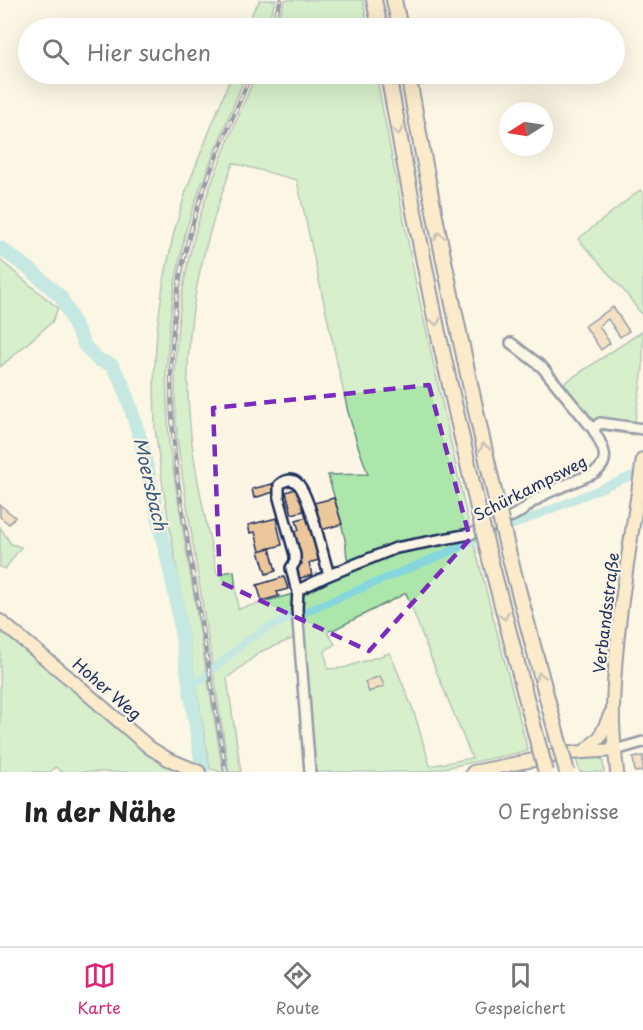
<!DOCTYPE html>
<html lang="de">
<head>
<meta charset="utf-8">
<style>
  body { margin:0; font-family:"Playpen Sans",sans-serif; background:#f2f2f2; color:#222 }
  .compass { position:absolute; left:499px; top:102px; width:54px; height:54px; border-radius:50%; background:#fff; box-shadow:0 6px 24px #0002; rotate:258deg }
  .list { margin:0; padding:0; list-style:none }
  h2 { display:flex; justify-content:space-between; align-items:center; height:78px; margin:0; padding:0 24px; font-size:26px }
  h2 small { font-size:20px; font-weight:400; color:#767676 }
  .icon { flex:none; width:33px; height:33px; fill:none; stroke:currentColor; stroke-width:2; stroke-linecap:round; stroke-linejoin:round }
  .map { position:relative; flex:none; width:643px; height:772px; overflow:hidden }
  .search { position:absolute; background:#fff; box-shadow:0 6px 24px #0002; left:18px; right:18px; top:18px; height:66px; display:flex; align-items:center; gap:15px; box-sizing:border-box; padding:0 21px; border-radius:33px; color:#767676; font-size:22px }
  .sheet { height:174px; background:#fff }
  nav { display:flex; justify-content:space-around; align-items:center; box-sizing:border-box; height:84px; border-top:2px solid #e0e0e0; background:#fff; font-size:16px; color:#767676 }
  nav a { display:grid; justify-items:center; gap:3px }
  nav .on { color:#db2777 }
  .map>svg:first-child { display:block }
</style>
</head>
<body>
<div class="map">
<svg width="643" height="772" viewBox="0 0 643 772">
  <rect width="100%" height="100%" fill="#fcf5e5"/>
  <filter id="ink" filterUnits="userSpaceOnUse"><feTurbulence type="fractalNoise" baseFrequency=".0167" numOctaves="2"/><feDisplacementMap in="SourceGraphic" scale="12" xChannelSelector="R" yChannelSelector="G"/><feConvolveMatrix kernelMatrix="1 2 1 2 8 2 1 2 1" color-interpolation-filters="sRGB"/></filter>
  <g filter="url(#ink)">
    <g fill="#f7e7cf">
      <path d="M246 74H256L205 202 187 273 180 310 176 346 195 557 209 647 204 650 169 445 166 376 170 319 175 283 186 229 200 188Z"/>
      <path d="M215 686 229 772H223L210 689Z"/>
    </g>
    <g fill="#ace6ab" stroke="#648a84" stroke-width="1.5" fill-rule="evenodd">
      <path d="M259 0H276L265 28H247L253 11 259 2Z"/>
      <path d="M285 0H363L368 28H274Z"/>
      <path d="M232 74H246L200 188 186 229 175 283 170 319 166 376 169 445 223 772H221L210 769 163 487 155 428 154 380 157 330 163 285 174 232 187 188Z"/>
      <path d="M256 74H376L416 284 470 530 349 563C345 556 347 548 345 540 341 518 334 497 328 475L368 474 357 443 348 412 297 180 233 163C200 250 181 333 190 426 195 476 207 525 217 574L234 571 238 609 293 594 297 637 262 651 227 678 241 772H229L181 467C179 452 177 437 176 422 172 347 181 272 205 201 220 158 239 116 256 74Z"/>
      <path d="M640 190 643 193V316L624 291 578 239Z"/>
      <path d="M0 260 58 308 52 322 0 367Z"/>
      <path d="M643 331V368L633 435 587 428 555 389Z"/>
      <path d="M0 527 11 544 21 547 5 569 0 567Z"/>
      <path d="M472 536 528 751 424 772H313L299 593 335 576 398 550ZM406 593 435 668 472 758 430 766 414 712 390 653 343 668 328 669 325 651 335 644 327 632 335 629Z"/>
      <path d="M0 621 188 772H62L55 767 50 772H0Z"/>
      <path d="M595 757 603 760 604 772H580L576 759Z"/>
    </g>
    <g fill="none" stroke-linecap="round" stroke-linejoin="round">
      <path stroke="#85d7dd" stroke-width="8" d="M191 688 249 639 271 626 643 471"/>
      <path stroke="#85d7dd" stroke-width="14" d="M0 248 31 270 61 297 85 346 97 359 112 365 123 384 142 445 175 593 203 772"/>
    </g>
    <g fill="#ecc79c" stroke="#1b2f5e" stroke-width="1.5">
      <path d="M613 307 629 331 620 337 608 319 599 326 610 343 601 350 585 326Z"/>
      <path d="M272 484 274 492 254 498 252 489Z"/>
      <path d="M298 488 304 511 292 514 286 492Z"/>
      <path d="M334 498 342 524 321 530 314 503Z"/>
      <path d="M0 505 15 517 9 524 0 517Z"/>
      <path d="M310 516 322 559 309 563 312 575 297 579 294 566 302 564 294 532 299 530 296 520Z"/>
      <path d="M277 518 278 523H277L282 545 260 551 255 532 250 533 248 525Z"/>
      <path d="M270 548 276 571 266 574 259 551Z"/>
      <path d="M284 577 288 589 277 592 279 596 262 601 257 585Z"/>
      <path d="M380 676 384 686 369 692 365 682Z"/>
      <path d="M643 756V772L642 771 635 772 633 758Z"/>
    </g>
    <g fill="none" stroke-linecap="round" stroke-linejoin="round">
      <defs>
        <g id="minor">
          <path d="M511 343 542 367 593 429"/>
          <path d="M298 590 295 584 291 568 295 562V555L279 498V485C285 479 293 478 299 485 304 491 306 499 309 506 317 529 322 552 329 575"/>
          <path d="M615 750 643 742"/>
          <path d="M310 772 297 609 298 590 329 575 396 548 470 534 490 527 522 511 531 503 547 493 594 473C613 461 602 445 593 429L600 423 643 429"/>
        </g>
        <g id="major">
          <path d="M0 621 68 677 150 748 168 759 199 772"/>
          <path d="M584 752 600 737 611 713"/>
          <path d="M473 772 569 753 615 750"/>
          <path d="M617 772C615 751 612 729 613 708 615 625 631 542 643 459"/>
        </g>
        <g id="highway">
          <path d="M374 0 380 28"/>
          <path d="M394 0 400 28"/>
          <path d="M388 74 404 161 437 328 479 513"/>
          <path d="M408 74C434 218 464 361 497 504"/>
          <path d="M508 551 556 732"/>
          <path d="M490 559 536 736"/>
        </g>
      </defs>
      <use href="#minor" stroke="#1b2f5e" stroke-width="14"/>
      <use href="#major" stroke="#1b2f5e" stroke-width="16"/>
      <use href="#highway" stroke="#1b2f5e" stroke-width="18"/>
      <use href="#minor" stroke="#fcf5e5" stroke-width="9"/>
      <use href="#major" stroke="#faddab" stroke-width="12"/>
      <use href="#highway" stroke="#faddab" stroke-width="14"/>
      <defs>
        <g id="rail">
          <path d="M270 28 281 0"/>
          <path d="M226 772 178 483C168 402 167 325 187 245 201 186 228 130 251 74"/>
        </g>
      </defs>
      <use href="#rail" stroke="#1b2f5e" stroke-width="4.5"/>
      <use href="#rail" stroke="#fcf5e5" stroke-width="2" stroke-dasharray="7" stroke-linecap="butt"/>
      <defs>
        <g id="highway-bridge">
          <path d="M497 504 508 551"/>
          <path d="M479 513 490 559"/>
          <path d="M556 732 567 772"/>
          <path d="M536 736 546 772"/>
        </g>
      </defs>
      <use href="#highway-bridge" stroke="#1b2f5e" stroke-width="18" stroke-linecap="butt"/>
      <use href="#highway-bridge" stroke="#faddab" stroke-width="14"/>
    </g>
    <defs><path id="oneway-chevron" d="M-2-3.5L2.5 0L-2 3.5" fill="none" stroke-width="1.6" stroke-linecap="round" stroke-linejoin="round" transform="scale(1.5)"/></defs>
    <g stroke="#8a8684">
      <use href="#oneway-chevron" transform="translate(398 131) rotate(80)"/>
      <use href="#oneway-chevron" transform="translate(439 236) rotate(-102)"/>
      <use href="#oneway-chevron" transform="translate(436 322) rotate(78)"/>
      <use href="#oneway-chevron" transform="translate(484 447) rotate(-103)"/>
      <use href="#oneway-chevron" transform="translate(504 616) rotate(76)"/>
      <use href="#oneway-chevron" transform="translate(540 676) rotate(-105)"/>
    </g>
  </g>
  <path d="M0 0H643V772H0ZM429 385 470 539 369 651 220 582 213 408Z" fill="#fcf5e5" fill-opacity=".55" fill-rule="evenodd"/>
  <path fill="none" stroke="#7b2cbf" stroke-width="4.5" stroke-dasharray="12 8" stroke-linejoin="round" d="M429 385 470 539 369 651 220 582 213 408Z"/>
  <g text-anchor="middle" stroke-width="4.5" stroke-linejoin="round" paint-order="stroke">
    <g font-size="16" fill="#1b2f5e" stroke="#fcf5e5">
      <text transform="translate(530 488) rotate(-27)" y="6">Schürkampsweg</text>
      <text transform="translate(606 613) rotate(-83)" y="6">Verbandsstraße</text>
      <text transform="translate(107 689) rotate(41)" y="6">Hoher Weg</text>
    </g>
    <g font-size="18" font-style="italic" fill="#36597e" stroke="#fcf5e5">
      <text transform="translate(150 484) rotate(77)" y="6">Moersbach</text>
    </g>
  </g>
</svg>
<svg class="compass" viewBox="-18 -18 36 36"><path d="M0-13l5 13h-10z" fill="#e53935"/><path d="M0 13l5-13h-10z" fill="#767676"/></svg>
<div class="search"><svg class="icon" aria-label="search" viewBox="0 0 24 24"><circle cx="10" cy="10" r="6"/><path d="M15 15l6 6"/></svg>Hier suchen</div>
</div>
<section class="sheet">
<h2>In der Nähe<small>0 Ergebnisse</small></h2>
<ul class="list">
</ul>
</section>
<nav>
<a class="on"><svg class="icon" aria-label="map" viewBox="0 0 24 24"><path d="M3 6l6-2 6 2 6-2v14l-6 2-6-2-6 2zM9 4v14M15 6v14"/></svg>Karte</a>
<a><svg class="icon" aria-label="directions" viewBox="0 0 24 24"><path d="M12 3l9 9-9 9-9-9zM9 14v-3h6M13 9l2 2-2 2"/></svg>Route</a>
<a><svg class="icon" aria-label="saved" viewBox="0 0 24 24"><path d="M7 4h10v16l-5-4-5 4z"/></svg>Gespeichert</a>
</nav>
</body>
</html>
